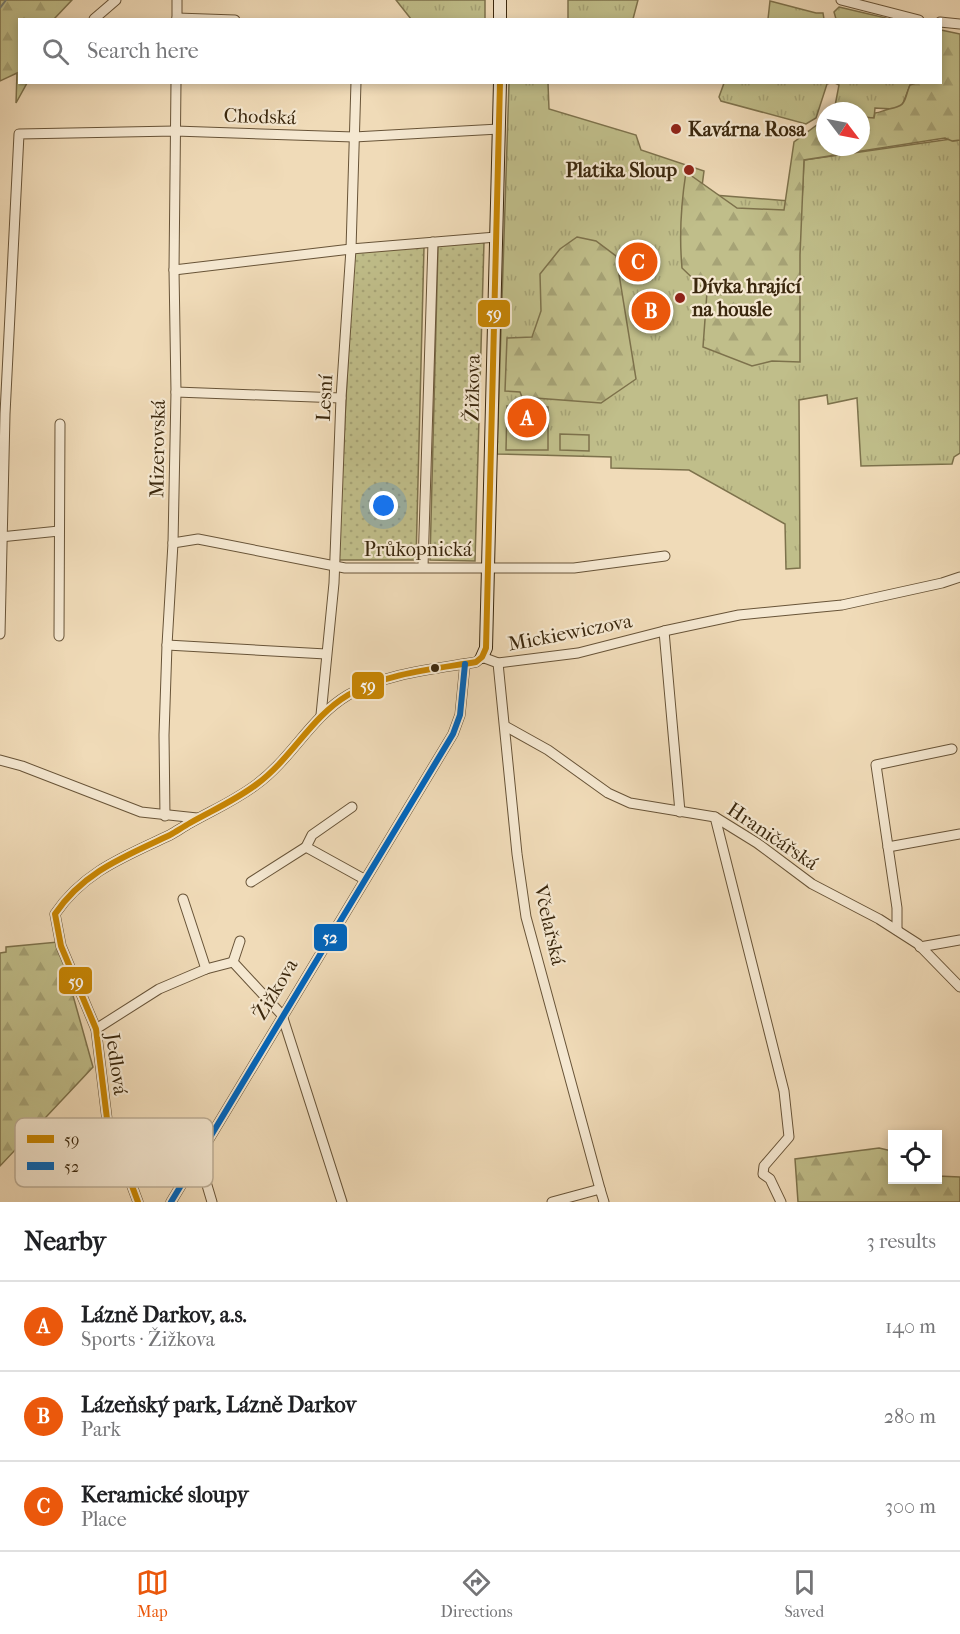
<!DOCTYPE html>
<html lang="en">
<head>
<meta charset="utf-8">
<style>
  body { margin:0; font-family:"IM FELL French Canon",serif; background:#f6f6f6; color:#202124 }
  .controls { position:absolute; right:18px; bottom:18px; display:grid; overflow:hidden; border-radius:0px; box-shadow:0 3px 9px #0003 }
  .controls button { width:54px; height:54px; display:grid; place-items:center; padding:0; border:0; border-bottom:2px solid #e0e0e0; background:#fff; color:#202124; font:30px sans-serif }
  .compass { position:absolute; left:816px; top:102px; width:54px; height:54px; border-radius:50%; background:#fff; box-shadow:0 3px 9px #0003; rotate:122deg }
  .you { position:absolute; left:384px; top:506px; width:21px; height:21px; margin:-15px; border:4px solid #fff; border-radius:50%; background:#1a73e8; box-shadow:0 0 0 9px #1a73e833 }
  .badge { display:grid; place-items:center; width:39px; height:39px; border-radius:50%; background:#ea580c; color:#fff; font-size:20px; font-weight:700 }
  .pin { position:absolute; translate:-50% -50%; border:3px solid #fff; box-shadow:0 2px 6px #0006 }
  .list { margin:0; padding:0; list-style:none }
  h2 { display:flex; justify-content:space-between; align-items:center; height:78px; margin:0; padding:0 24px; font-size:26px }
  h2 small { font-size:20px; font-weight:400; color:#757577 }
  .list li { display:grid; grid-template-columns:39px 1fr auto; gap:18px; align-items:center; box-sizing:border-box; height:90px; padding:0 24px; border-top:2px solid #e0e0e0 }
  .list b { display:block; font-size:22px; white-space:nowrap }
  .list p { margin:0; font-size:20px; white-space:nowrap; color:#757577 }
  .list em { font-size:20px; font-style:normal; color:#757577 }
  .icon { flex:none; width:33px; height:33px; fill:none; stroke:currentColor; stroke-width:2; stroke-linecap:round; stroke-linejoin:round }
  .map { position:relative; flex:none; width:960px; height:1202px; overflow:hidden }
  .search { position:absolute; background:#fff; box-shadow:0 3px 9px #0003; left:18px; right:18px; top:18px; height:66px; display:flex; align-items:center; gap:15px; box-sizing:border-box; padding:0 21px; border-radius:0px; color:#757577; font-size:22px }
  .sheet { height:348px; background:#fff }
  nav { display:flex; justify-content:space-around; align-items:center; box-sizing:border-box; height:84px; border-top:2px solid #e0e0e0; background:#fff; font-size:16px; color:#757577 }
  nav a { display:grid; justify-items:center; gap:3px }
  nav .on { color:#ea580c }
  .map>svg:first-child { display:block }
</style>
</head>
<body>
<div class="map">
<svg width="960" height="1202" viewBox="0 0 960 1202">
  <defs>
    <pattern id="grass-tufts" width="24" height="20" patternUnits="userSpaceOnUse" patternTransform="scale(1.5)"><rect width="24" height="20" fill="#c0be8a"/><path d="M3 7l-1-3M5 7V3M7 7l1-3M15 17l-1-3M17 17v-4M19 17l1-3" fill="none" stroke="#a6a376"/></pattern>
    <pattern id="forest-firs" width="22" height="20" patternUnits="userSpaceOnUse" patternTransform="scale(1.5)"><rect width="22" height="20" fill="#c0be8a"/><path d="M5 1l3.5 6h-7zM16 11l3.5 6h-7z" fill="#a6a376"/></pattern>
    <pattern id="garden-dots" width="8" height="8" patternUnits="userSpaceOnUse" patternTransform="scale(1.5)"><rect width="8" height="8" fill="#c0be8a"/><path d="M2 2h.1M6 6h.1" fill="none" stroke="#a6a376" stroke-width="1.8" stroke-linecap="round"/></pattern>
  </defs>
  <rect width="100%" height="100%" fill="#f0dbb8"/>
  <filter id="stains"><feTurbulence type="fractalNoise" baseFrequency=".00333" numOctaves="4"/><feColorMatrix values="0 0 0 0 .2 0 0 0 0 .09 0 0 0 0 .02 0 0 0 .5 -.17"/></filter>
  <radialGradient id="worn" r=".72"><stop offset=".6" stop-color="#630" stop-opacity="0"/><stop offset="1" stop-color="#630" stop-opacity=".3"/></radialGradient>
  <g fill="url(#grass-tufts)" stroke="#7d724c" stroke-width="1.5">
    <path d="M396 0H485V19H411Z"/>
    <path d="M568 0H638L633 19 568 20Z"/>
    <path d="M770 1 816 13H823L824 19H830H768Z"/>
    <path d="M839 7 886 18V19H836L834 12Z"/>
    <path d="M509 83H548L549 109 636 135 641 150 704 171 701 194 802 202 804 160 951 139 953 141 960 140V453L954 457 952 464 861 466 857 398 828 404 827 395 799 400 800 568 786 569 785 524 689 470 611 468V457L497 454Z"/>
    <path d="M724 83V82L830 83 827 84 816 118 806 124 721 101 719 97Z"/>
    <path d="M835 83H916L910 85C900 111 904 110 875 108L874 118 861 117V111H834L839 85Z"/>
  </g>
  <g fill="url(#forest-firs)" stroke="#7d724c" stroke-width="1.5">
    <path d="M0 0H72L54 19 20 20V82L27 83 16 103 17 73 0 81Z"/>
    <path d="M941 30 960 34V140L952 141 945 138 804 160 800 255V362L772 361 752 366 703 347 707 292 682 268C679 235 681 204 686 172L737 208 784 210 794 142 825 119V147H861V117L874 118 875 113C880 113 884 110 889 109 908 105 903 102 910 85L916 83 940 82Z"/>
    <path d="M577 237 596 241 616 256 636 379 601 403 522 397 520 392 505 391 507 338 532 337 541 311 540 274 560 249Z"/>
    <path d="M58 942 93 1067 0 1166V953L6 952V947Z"/>
    <path d="M879 1148 892 1151V1180H938V1176L960 1177V1202H798L795 1159Z"/>
  </g>
  <g fill="url(#garden-dots)" stroke="#7d724c" stroke-width="1.5">
    <path d="M484 242 475 561 430 560 438 246Z"/>
    <path d="M424 247 416 560H338L353 258 356 252Z"/>
  </g>
  <g fill="#c0be8a" stroke="#7d724c" stroke-width="1.5">
    <path d="M507 406 548 407V450H506Z"/>
    <path d="M560 434 589 435V451L560 450Z"/>
  </g>
  <g fill="none" stroke-linecap="round" stroke-linejoin="round">
    <path stroke="#777e75" stroke-width="2" d="M0 8 6 0"/>
    <defs>
      <g id="street">
        <path d="M177 0V20"/>
        <path d="M841 0 919 20"/>
        <path d="M177 18 235 20"/>
        <path d="M94 19 116 0"/>
        <path d="M940 22 960 24"/>
        <path d="M174 270 351 249 496 237"/>
        <path d="M176 392 341 398"/>
        <path d="M0 537 59 531"/>
        <path d="M173 543 198 539 345 568H574L665 556"/>
        <path d="M423 567 433 242"/>
        <path d="M664 631 680 812"/>
        <path d="M0 634 5 414 19 134 175 131 354 137 499 129"/>
        <path d="M59 636 60 424"/>
        <path d="M167 645 326 654"/>
        <path d="M498 663 517 854 526 917 600 1189 552 1202"/>
        <path d="M321 715 334 583 341 398 351 249 356 82"/>
        <path d="M505 726 548 750 608 793 630 803 715 817 757 843 812 884 879 919 918 944 960 987"/>
        <path d="M0 760 22 766 141 812 197 818"/>
        <path d="M352 807 312 835 306 847 364 879"/>
        <path d="M165 816 164 735 167 645 173 543 176 392 174 270 176 82"/>
        <path d="M715 817 784 1091 789 1137 764 1166 763 1174 770 1179 781 1202"/>
        <path d="M888 847 960 834"/>
        <path d="M251 882 306 847"/>
        <path d="M183 899 206 969"/>
        <path d="M897 930V908L876 765 952 749"/>
        <path d="M920 947 960 940"/>
        <path d="M233 962 240 941"/>
        <path d="M96 1029 159 989 206 969 233 962 282 1015 342 1202"/>
        <path d="M198 1155 212 1202"/>
        <path d="M600 1189 604 1202"/>
        <path d="M138 1202 107 1119 96 1029 61 946 55 914C84 871 126 856 170 835 177 831 183 827 190 823 213 810 236 800 257 784 292 758 311 717 348 695 386 673 434 669 476 662L482 657 498 663 578 653 664 631 739 615 842 605 942 583 960 577"/>
        <path d="M171 1202 453 734 460 715 465 664"/>
      </g>
      <g id="secondary">
        <path d="M500 20V0"/>
        <path d="M482 657 486 648 500 82"/>
      </g>
    </defs>
    <use href="#street" stroke="#685438" stroke-width="11"/>
    <use href="#secondary" stroke="#3a270d" stroke-width="14"/>
    <use href="#street" stroke="#f5e8d1" stroke-width="9"/>
    <use href="#secondary" stroke="#f5e8d1" stroke-width="12"/>
    <defs>
      <path id="bus-1" d="M138 1202 107 1119 96 1029 61 946 55 914C84 871 126 856 170 835 177 831 183 827 190 823 213 810 236 800 257 784 292 758 311 717 348 695 386 673 434 669 476 662L482 657 486 648 500 82"/>
      <path id="bus-2" d="M171 1202 453 734 460 715 465 664"/>
    </defs>
    <use href="#bus-1" stroke="#f5e8d1" stroke-width="10"/>
    <use href="#bus-2" stroke="#f5e8d1" stroke-width="10"/>
    <use href="#bus-1" stroke="#c88603" stroke-width="6"/>
    <use href="#bus-2" stroke="#0065bd" stroke-width="6"/>
  </g>
  <g fill="#8f2418" stroke="#f5e8d1" stroke-width="2">
    <circle cx="676" cy="129" r="6"/>
    <circle cx="689" cy="170" r="6"/>
    <circle cx="680" cy="298" r="6"/>
  </g>
  <circle fill="#3a270d" stroke="#f5e8d1" stroke-width="2" cx="435" cy="668" r="5"/>
  <g text-anchor="middle" stroke-width="4.5" stroke-linejoin="round" paint-order="stroke">
    <g font-size="20" fill="#3a270d" stroke="#f5e8d1">
      <text transform="translate(260 116) rotate(2)" y="7">Chodská</text>
      <text transform="translate(472 388) rotate(-89)" y="7">Žižkova</text>
      <text transform="translate(324 398) rotate(-87)" y="7">Lesní</text>
      <text transform="translate(157 449) rotate(-89)" y="7">Mizerovská</text>
      <text x="418" y="556">Průkopnická</text>
      <text transform="translate(570 632) rotate(-11)" y="7">Mickiewiczova</text>
      <text transform="translate(773 836) rotate(34)" y="7">Hraničářská</text>
      <text transform="translate(550 925) rotate(77)" y="7">Včelařská</text>
      <text transform="translate(275 989) rotate(-59)" y="7">Žižkova</text>
      <text transform="translate(117 1064) rotate(82)" y="7">Jedlová</text>
    </g>
    <g font-size="20" font-weight="bold" fill="#3a270d" stroke="#f5e8d1" text-anchor="start">
      <text x="688" y="136">Kavárna Rosa</text>
      <text x="677" y="177" text-anchor="end">Platika Sloup</text>
      <text x="692" y="293">Dívka hrající<tspan x="692" dy="23">na housle</tspan></text>
    </g>
  </g>
  <rect x="15" y="1118" width="198" height="69" rx="9" fill="#f5e8d1" stroke="#bdae96" stroke-width="1.5"/>
  <rect x="27" y="1135" width="27" height="8" fill="#c88603"/>
  <rect x="27" y="1162" width="27" height="8" fill="#0065bd"/>
  <g font-size="16" fill="#3a270d">
    <text x="64" y="1145">59</text>
    <text x="64" y="1172">52</text>
  </g>
  <g stroke="#f5e8d1" stroke-width="2">
    <rect x="477" y="299" width="34" height="29" rx="6" fill="#c88603"/>
    <rect x="351" y="671" width="34" height="29" rx="6" fill="#c88603"/>
    <rect x="313" y="923" width="35" height="29" rx="6" fill="#0065bd"/>
    <rect x="58" y="966" width="35" height="29" rx="6" fill="#c88603"/>
  </g>
  <g font-size="16" text-anchor="middle" font-weight="bold" fill="#fff">
    <text x="494" y="319">59</text>
    <text x="368" y="691">59</text>
    <text x="330" y="943">52</text>
    <text x="76" y="987">59</text>
  </g>
  <rect width="100%" height="100%" filter="url(#stains)"/>
  <rect width="100%" height="100%" fill="url(#worn)"/>
</svg>
<div class="controls">
<button><svg class="icon" aria-label="locate" viewBox="0 0 24 24"><circle cx="12" cy="12" r="6"/><path d="M12 2v4M12 18v4M2 12h4M18 12h4"/></svg></button>
</div>
<svg class="compass" viewBox="-18 -18 36 36"><path d="M0-13l5 13h-10z" fill="#e53935"/><path d="M0 13l5-13h-10z" fill="#757577"/></svg>
<div class="you"></div>
<div class="pin badge" style="left:527px;top:418px">A</div>
<div class="pin badge" style="left:651px;top:311px">B</div>
<div class="pin badge" style="left:638px;top:262px">C</div>
<div class="search"><svg class="icon" aria-label="search" viewBox="0 0 24 24"><circle cx="10" cy="10" r="6"/><path d="M15 15l6 6"/></svg>Search here</div>
</div>
<section class="sheet">
<h2>Nearby<small>3 results</small></h2>
<ul class="list">
<li><span class="badge">A</span><div><b>Lázně Darkov, a.s.</b><p>Sports · Žižkova</p></div><em>140 m</em></li>
<li><span class="badge">B</span><div><b>Lázeňský park, Lázně Darkov</b><p>Park</p></div><em>280 m</em></li>
<li><span class="badge">C</span><div><b>Keramické sloupy</b><p>Place</p></div><em>300 m</em></li>
</ul>
</section>
<nav>
<a class="on"><svg class="icon" aria-label="map" viewBox="0 0 24 24"><path d="M3 6l6-2 6 2 6-2v14l-6 2-6-2-6 2zM9 4v14M15 6v14"/></svg>Map</a>
<a><svg class="icon" aria-label="directions" viewBox="0 0 24 24"><path d="M12 3l9 9-9 9-9-9zM9 14v-3h6M13 9l2 2-2 2"/></svg>Directions</a>
<a><svg class="icon" aria-label="saved" viewBox="0 0 24 24"><path d="M7 4h10v16l-5-4-5 4z"/></svg>Saved</a>
</nav>
</body>
</html>
